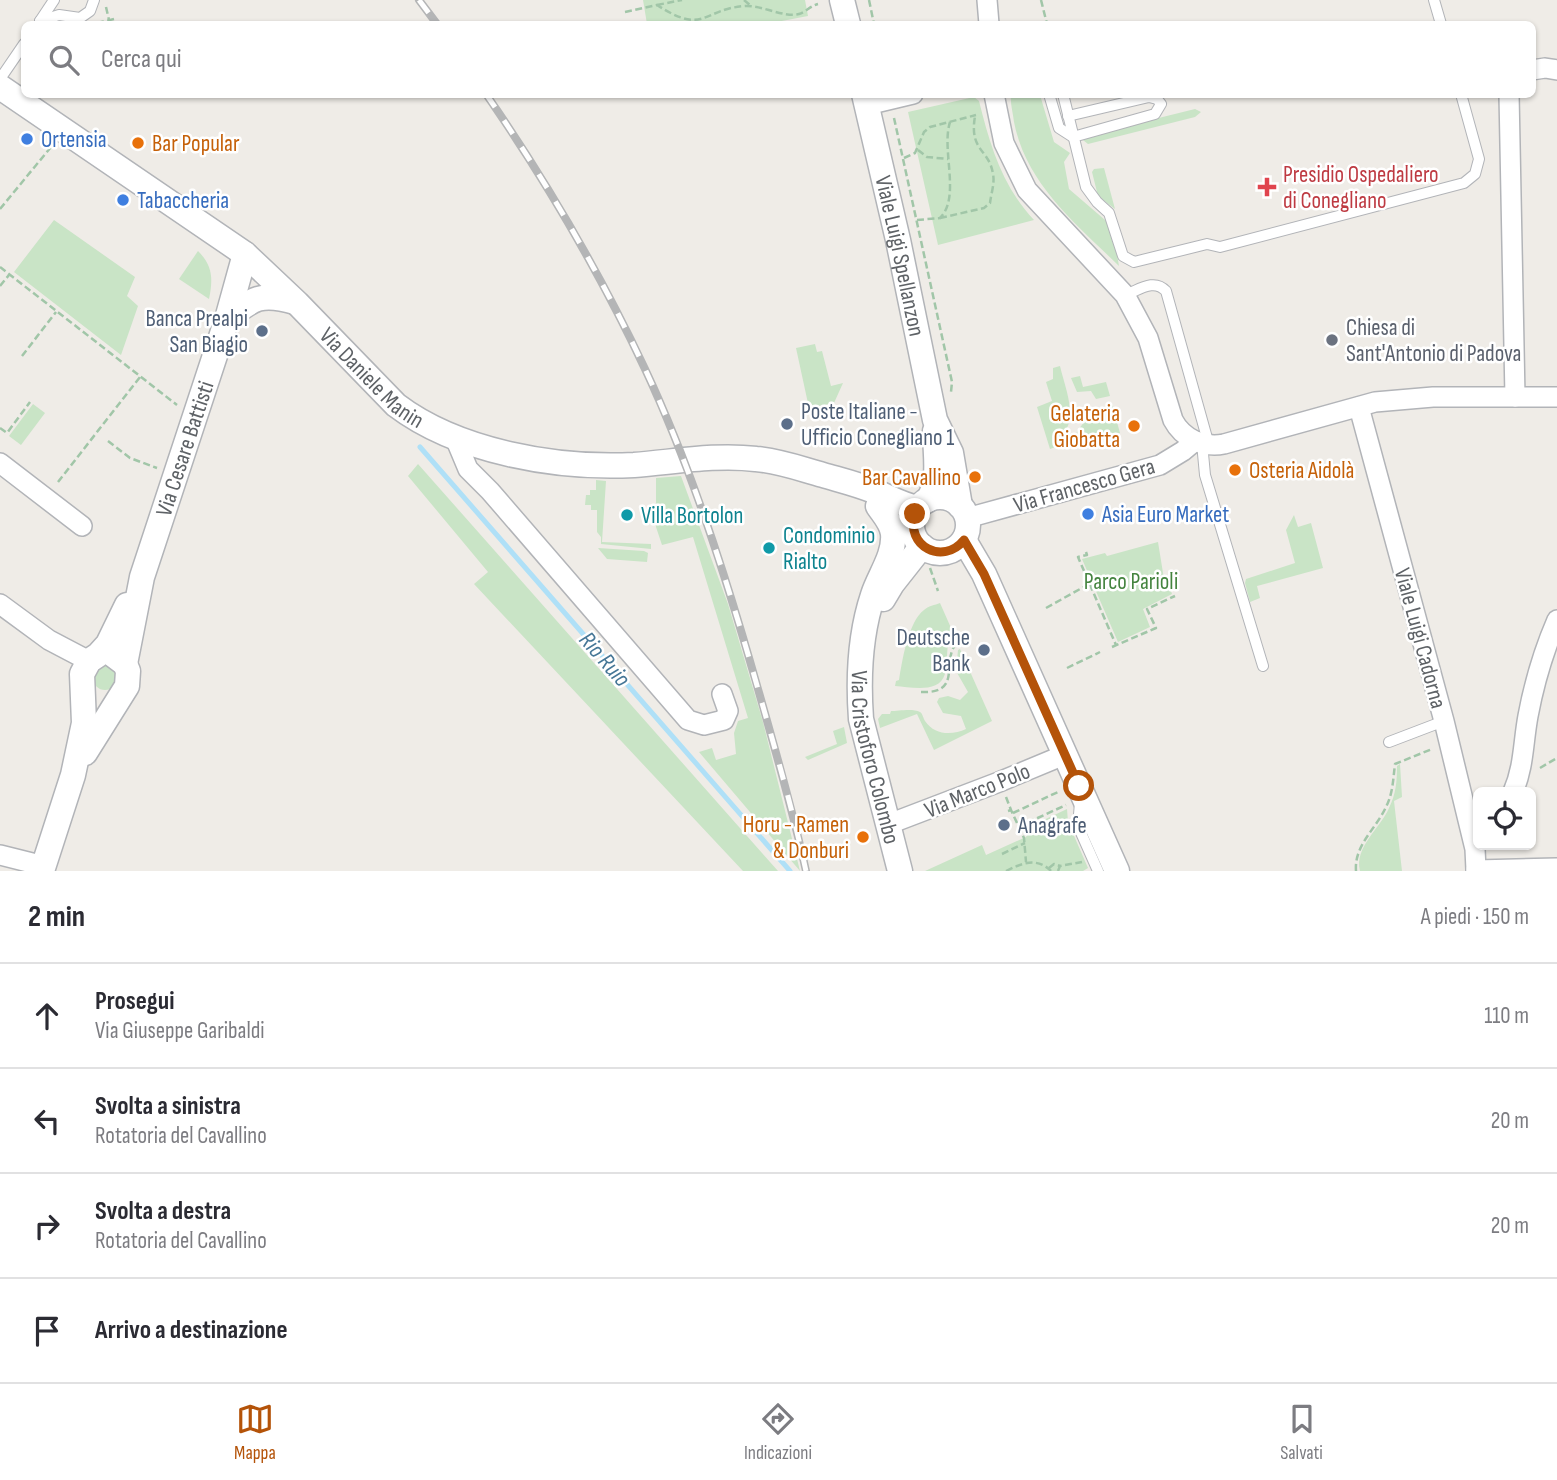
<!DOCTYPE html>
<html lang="it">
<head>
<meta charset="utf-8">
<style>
  body { margin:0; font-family:"Sofia Sans Condensed",sans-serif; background:#f2f2f3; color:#2b2b33 }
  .controls { position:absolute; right:21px; bottom:21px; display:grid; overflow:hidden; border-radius:10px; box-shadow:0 2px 5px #0004 }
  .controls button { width:63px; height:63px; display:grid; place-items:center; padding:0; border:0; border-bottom:2px solid #e1e1e2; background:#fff; color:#2b2b33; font:35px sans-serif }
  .stop { position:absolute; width:21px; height:21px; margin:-16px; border:5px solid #b45309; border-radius:50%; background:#fff }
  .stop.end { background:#b45309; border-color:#fff; box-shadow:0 2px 7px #0008 }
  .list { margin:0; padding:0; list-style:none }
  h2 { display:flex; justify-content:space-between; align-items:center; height:91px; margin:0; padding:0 28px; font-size:30px }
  h2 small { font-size:23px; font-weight:400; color:#7c7c81 }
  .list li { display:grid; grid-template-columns:46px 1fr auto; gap:21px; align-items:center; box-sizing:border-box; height:105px; padding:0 28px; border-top:2px solid #e1e1e2 }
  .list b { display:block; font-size:26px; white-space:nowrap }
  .list p { margin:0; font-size:23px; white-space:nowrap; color:#7c7c81 }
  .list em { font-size:23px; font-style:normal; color:#7c7c81 }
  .icon { flex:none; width:38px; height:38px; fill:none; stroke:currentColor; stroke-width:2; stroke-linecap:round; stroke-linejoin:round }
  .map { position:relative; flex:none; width:1557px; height:871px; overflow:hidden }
  .search { position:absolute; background:#fff; box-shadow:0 2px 5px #0004; left:21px; right:21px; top:21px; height:77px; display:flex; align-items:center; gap:18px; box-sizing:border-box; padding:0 24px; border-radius:10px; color:#7c7c81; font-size:26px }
  .sheet { height:511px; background:#fff }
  nav { display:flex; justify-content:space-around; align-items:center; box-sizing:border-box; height:98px; border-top:2px solid #e1e1e2; background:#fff; font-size:19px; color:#7c7c81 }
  nav a { display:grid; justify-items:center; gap:4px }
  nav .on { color:#b45309 }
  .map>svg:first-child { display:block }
</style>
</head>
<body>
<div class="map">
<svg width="1557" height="871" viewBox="0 0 1557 871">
  <rect width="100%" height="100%" fill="#efece7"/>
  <g fill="#c9e4c6">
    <path d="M643 0H805L808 16 766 24H647Z"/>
    <path d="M1011 95H1040L1054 142 1070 153 1064 162 1069 189 1112 226 1119 266C1076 224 1026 184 1014 122 1013 113 1010 103 1011 95Z"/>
    <path d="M974 97 979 101C990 145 1002 186 1034 220L938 245 908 112Z"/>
    <path d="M1195 109 1201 112 1195 117 1088 144 1083 140 1086 136Z"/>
    <path d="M1104 168 1115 209 1098 196 1092 172 1094 169Z"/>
    <path d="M54 220 135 277 127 296 138 306 121 355 14 272Z"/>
    <path d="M198 251C213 266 213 279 209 299L179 279Z"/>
    <path d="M815 344 817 352 822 351 831 386 843 383 834 403 809 408 796 348Z"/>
    <path d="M1060 366C1064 383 1071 400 1070 417 1070 427 1061 434 1064 444L1050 449 1037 407 1052 401 1046 382 1053 379V368Z"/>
    <path d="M1080 376 1083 387 1106 382 1110 396 1096 399 1091 391 1077 392 1071 378Z"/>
    <path d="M33 404 45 413 21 445 9 436Z"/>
    <path d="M1112 404 1120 433 1073 446 1071 443C1082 422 1090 412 1112 404Z"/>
    <path d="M418 464 778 871H743L474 584 488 572 408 476Z"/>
    <path d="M681 476 728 604 763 722 800 871 699 752 712 748 716 760 736 754 734 733 738 721 748 718 693 537 662 545 656 527V478Z"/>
    <path d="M596 480 606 481 602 542 651 544V549L601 544V537L597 532V510H591V505H585L586 495H590V490H596Z"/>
    <path d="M1294 515 1298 527 1311 523 1323 568 1257 586 1260 598 1250 602 1245 583 1246 579 1295 563 1286 530Z"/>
    <path d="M1158 542 1164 579H1167L1172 594 1143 609 1150 627 1118 642 1082 559 1105 553 1107 556Z"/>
    <path d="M598 548 644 551 648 553 647 562 607 559Z"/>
    <path d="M940 603 955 637 949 640C946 651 948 663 945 674 939 694 911 687 895 686L896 681 899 680C902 662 908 622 924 610 928 606 935 605 940 603Z"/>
    <path d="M960 649 992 721 934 750 917 714 880 728 878 719 882 714H890L891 711C898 711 913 708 920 712 923 714 923 718 925 721 935 736 953 735 966 729L961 716 943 713 937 702 939 698 948 696 960 700 968 692 956 671 958 650Z"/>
    <circle cx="105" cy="678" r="12"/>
    <path d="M844 727 847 743 808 760 805 757 837 744 833 731Z"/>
    <path d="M1400 764 1402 797 1394 801 1402 871H1360C1354 847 1380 829 1389 808 1396 794 1397 781 1397 766Z"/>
    <path d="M1067 809 1068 822 1088 868 1083 871H925L982 845 986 855 1026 837 1033 825Z"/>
  </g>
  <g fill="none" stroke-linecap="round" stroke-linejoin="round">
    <path stroke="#afe0f7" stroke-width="5" d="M420 447 790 871"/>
    <defs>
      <g id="service">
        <path d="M1434 0 1441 24"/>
        <path d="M40 21 59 15 80 18 90 11 94 0"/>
        <path d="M40 21 54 0"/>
        <path d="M0 79 24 44"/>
        <path d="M1049 94 1059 128 1073 137 1155 114 1161 104 1157 99 1149 97 1068 116"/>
        <path d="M1063 94 1086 187 1097 202 1109 213 1123 256 1134 262 1207 244 1220 247 1464 183 1475 174 1479 159 1461 94"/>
        <path d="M1125 295C1139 290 1154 278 1166 291L1209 445"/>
        <path d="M1202 443 1205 475 1263 666"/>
        <path d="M1389 742 1444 721"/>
        <path d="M1080 803 1078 826 1098 871"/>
      </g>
      <g id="minor">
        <path d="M987 0 989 24"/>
        <path d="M1532 70 1545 68 1557 70"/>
        <path d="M994 94 1004 143 1027 190 1125 295 1148 338 1173 420C1183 439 1204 448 1224 444L1375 402 1433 397H1557"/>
        <path d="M1509 94 1515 397"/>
        <path d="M867 105 913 94"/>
        <path d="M1359 407 1444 721 1475 849 1476 870"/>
        <path d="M455 438 468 469 490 491 688 720 704 725 724 720 728 711 722 694"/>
        <path d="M0 463 82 526"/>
        <path d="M967 518 1160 465 1183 451 1195 441"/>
        <path d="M0 604 49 640 89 661"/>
        <path d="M1513 792C1524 767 1523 743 1528 716 1534 684 1544 650 1557 620"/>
        <path d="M889 824 999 782 1064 755"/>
        <path d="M0 855 44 866"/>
        <path d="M1476 870 1557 868"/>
      </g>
      <g id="tertiary">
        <path d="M842 0 848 24"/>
        <path id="s1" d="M0 87 245 254 297 303 396 405C458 452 557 469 634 465 674 462 716 454 756 459 780 461 801 469 823 475 840 480 857 484 874 491 889 497 902 505 918 508"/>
        <path id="s2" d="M864 94 898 240 935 420 951 453 960 506"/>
        <path d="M227 319C253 298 261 292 295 302"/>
        <circle cx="940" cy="525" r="28"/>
        <path d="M928 500C941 480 935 455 935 431"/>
        <path id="s3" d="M878 506C884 515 892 523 893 534 895 555 879 576 873 595 860 634 858 678 861 719L900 871"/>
        <path d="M964 540 984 574 1117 871"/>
        <path d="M883 599 892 584 922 546"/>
        <path id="s4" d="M125 664 142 577 227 319 245 254"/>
        <path d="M85 753 127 686 128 671 125 664 113 655"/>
        <path d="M42 871 73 775 84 723 82 674 89 661 98 655 108 644 127 605"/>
      </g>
    </defs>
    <use href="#service" stroke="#b2b4b8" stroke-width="12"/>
    <use href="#minor" stroke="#b2b4b8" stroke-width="22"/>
    <use href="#tertiary" stroke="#b2b4b8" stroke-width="27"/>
    <g stroke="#a1c6a8" stroke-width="2.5" stroke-dasharray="7 3.5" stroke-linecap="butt">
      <path d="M744 0 751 6"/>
      <path d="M869 0 874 24"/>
      <path d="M1041 0 1047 24"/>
      <path d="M657 5 682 0"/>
      <path d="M106 7 109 20"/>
      <path d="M625 12 657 5C705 36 702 9 745 6 762 5 784 18 799 14 806 12 810 6 818 4"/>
      <path d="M97 23 114 19"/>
      <path d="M894 118 952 382 951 392"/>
      <path d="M918 150 927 157 948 159"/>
      <path d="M904 158 915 153 924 132 930 127 976 115"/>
      <path d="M0 209 51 147"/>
      <path d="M940 218 984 208 990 203C991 194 995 183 993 174 989 148 969 152 975 116"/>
      <path d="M917 220 940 218C961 197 941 150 950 122"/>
      <path d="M0 267 177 405"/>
      <path d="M0 286 9 275"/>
      <path d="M22 356 56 312"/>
      <path d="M0 428 7 433 30 402"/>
      <path d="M108 441 130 458 157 468"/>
      <path d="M58 482 140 377"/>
      <path d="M1086 552 1087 555 1078 557 1116 645"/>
      <path d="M930 568 938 591"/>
      <path d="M1046 608 1089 584"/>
      <path d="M1112 647 1156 628 1147 609 1175 596"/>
      <path d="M1067 668 1100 652"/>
      <path d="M921 692C964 694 940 660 957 643"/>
      <path d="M1540 768 1557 758"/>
      <path d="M1006 797 1011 810"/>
      <path d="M1008 811 1011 810 1024 838 1026 862"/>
      <path d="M1013 813 1058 792"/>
      <path d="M1018 827 1066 805"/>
      <path d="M1002 854 1025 843"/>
      <path d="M1049 868 1054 864 1060 866"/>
      <path d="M1006 871C1022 863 1037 857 1051 871"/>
      <path d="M1058 871 1060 866 1082 862"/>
      <path d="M1356 871C1354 845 1376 829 1386 807 1393 793 1393 780 1395 764L1432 749"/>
    </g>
    <use href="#service" stroke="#fff" stroke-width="10"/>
    <use href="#minor" stroke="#fff" stroke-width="19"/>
    <use href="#tertiary" stroke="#fff" stroke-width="24"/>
    <defs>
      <g id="rail">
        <path d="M419 0 437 24"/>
        <path d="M486 94C546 181 600 273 645 369 691 467 726 577 756 682 774 745 792 807 806 871"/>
      </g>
    </defs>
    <use href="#rail" stroke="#b4b5b6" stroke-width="8"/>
    <use href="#rail" stroke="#fff" stroke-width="5" stroke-dasharray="16" stroke-linecap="butt"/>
  </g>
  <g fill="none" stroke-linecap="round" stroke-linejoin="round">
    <path stroke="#b45309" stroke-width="9" d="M915 514C905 546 943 566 964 540L984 574 1079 786"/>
  </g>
  <g fill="#3f7fe0" stroke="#fff" stroke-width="2.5">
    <circle cx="27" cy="139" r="7"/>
    <circle cx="123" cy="200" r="7"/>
    <circle cx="1088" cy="514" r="7"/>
  </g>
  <g fill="#e8710a" stroke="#fff" stroke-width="2.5">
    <circle cx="138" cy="143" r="7"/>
    <circle cx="1134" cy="426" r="7"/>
    <circle cx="1235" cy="470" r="7"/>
    <circle cx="975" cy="477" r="7"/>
    <circle cx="863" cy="837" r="7"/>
  </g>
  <path fill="#e0444e" stroke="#fff" stroke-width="2.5" d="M1263.5 176.5h7v7h7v7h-7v7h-7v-7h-7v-7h7z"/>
  <g fill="#5c6f8a" stroke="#fff" stroke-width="2.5">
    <circle cx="262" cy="331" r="7"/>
    <circle cx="787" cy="424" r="7"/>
    <circle cx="984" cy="650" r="7"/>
    <circle cx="1004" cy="825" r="7"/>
  </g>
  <circle fill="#6b7280" stroke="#fff" stroke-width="2.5" cx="1332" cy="340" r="7"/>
  <g fill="#0f9aa8" stroke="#fff" stroke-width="2.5">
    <circle cx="627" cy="515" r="7"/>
    <circle cx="769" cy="548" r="7"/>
  </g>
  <g text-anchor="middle" stroke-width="5" stroke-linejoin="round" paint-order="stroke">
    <g font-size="23" fill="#366cbe" stroke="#fff" text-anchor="start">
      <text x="41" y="147">Ortensia</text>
      <text x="137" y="208">Tabaccheria</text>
      <text x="1102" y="522">Asia Euro Market</text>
    </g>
    <g font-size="23" fill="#c56008" stroke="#fff" text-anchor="end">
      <text x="152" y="151" text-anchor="start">Bar Popular</text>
      <text x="1120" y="421">Gelateria<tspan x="1120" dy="26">Giobatta</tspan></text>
      <text x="1249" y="478" text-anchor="start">Osteria Aidolà</text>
      <text x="961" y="485">Bar Cavallino</text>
      <text x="849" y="832">Horu - Ramen<tspan x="849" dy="26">&amp; Donburi</tspan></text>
    </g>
    <g font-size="23" fill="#be3a42" stroke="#fff" text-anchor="start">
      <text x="1283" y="182">Presidio Ospedaliero<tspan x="1283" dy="26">di Conegliano</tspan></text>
    </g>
    <g font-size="23" fill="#5e6266" stroke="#fff">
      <text dy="8" stroke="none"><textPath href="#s2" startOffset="166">Viale Luigi Spellanzon</textPath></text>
      <text dy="8" stroke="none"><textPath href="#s1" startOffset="474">Via Daniele Manin</textPath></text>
      <text dy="8" stroke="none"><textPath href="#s4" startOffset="224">Via Cesare Battisti</textPath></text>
      <text transform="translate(1084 485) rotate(-16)" y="8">Via Francesco Gera</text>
      <text transform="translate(1421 638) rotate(75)" y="8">Viale Luigi Cadorna</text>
      <text dy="8" stroke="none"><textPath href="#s3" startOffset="262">Via Cristoforo Colombo</textPath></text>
      <text transform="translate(977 790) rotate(-22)" y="8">Via Marco Polo</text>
    </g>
    <g font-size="23" fill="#4e5e75" stroke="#fff" text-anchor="end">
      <text x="248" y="326">Banca Prealpi<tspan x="248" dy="26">San Biagio</tspan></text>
      <text x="801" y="419" text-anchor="start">Poste Italiane -<tspan x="801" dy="26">Ufficio Conegliano 1</tspan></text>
      <text x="970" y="645">Deutsche<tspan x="970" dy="26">Bank</tspan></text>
      <text x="1018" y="833" text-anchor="start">Anagrafe</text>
    </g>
    <g font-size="23" fill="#5b616d" stroke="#fff" text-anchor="start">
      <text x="1346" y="335">Chiesa di<tspan x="1346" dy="26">Sant'Antonio di Padova</tspan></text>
    </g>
    <g font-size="23" fill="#0d838f" stroke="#fff" text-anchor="start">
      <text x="641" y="523">Villa Bortolon</text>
      <text x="783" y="543">Condominio<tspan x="783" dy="26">Rialto</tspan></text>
    </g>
    <g font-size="23" fill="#44843f" stroke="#fff">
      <text x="1131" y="589">Parco Parioli</text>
    </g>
    <g font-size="24" font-style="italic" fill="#467797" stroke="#fff">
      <text transform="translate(605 659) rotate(49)" y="8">Rio Ruio</text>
    </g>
  </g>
</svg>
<div class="controls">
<button><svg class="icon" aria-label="locate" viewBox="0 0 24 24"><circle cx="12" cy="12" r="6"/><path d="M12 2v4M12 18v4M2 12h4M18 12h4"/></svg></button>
</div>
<div class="stop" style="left:1079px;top:786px"></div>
<div class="stop end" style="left:915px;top:514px"></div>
<div class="search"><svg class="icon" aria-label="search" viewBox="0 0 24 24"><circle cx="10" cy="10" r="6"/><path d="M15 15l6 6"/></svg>Cerca qui</div>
</div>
<section class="sheet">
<h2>2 min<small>A piedi · 150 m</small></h2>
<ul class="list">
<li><svg class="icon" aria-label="ahead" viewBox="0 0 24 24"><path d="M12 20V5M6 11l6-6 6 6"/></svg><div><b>Prosegui</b><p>Via Giuseppe Garibaldi</p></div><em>110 m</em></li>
<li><svg class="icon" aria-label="left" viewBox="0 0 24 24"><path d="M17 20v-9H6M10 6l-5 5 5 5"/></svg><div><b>Svolta a sinistra</b><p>Rotatoria del Cavallino</p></div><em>20 m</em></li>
<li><svg class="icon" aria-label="right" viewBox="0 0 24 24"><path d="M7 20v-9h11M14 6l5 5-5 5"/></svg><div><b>Svolta a destra</b><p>Rotatoria del Cavallino</p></div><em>20 m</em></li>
<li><svg class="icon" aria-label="arrive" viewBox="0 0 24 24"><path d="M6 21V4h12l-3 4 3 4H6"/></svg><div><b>Arrivo a destinazione</b></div></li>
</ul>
</section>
<nav>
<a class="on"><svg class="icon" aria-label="map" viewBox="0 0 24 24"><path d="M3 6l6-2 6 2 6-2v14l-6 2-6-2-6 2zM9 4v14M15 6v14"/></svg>Mappa</a>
<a><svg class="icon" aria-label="directions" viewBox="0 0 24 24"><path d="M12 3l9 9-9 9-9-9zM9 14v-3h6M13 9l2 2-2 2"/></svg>Indicazioni</a>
<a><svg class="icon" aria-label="saved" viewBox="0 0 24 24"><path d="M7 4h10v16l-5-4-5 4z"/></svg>Salvati</a>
</nav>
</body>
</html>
